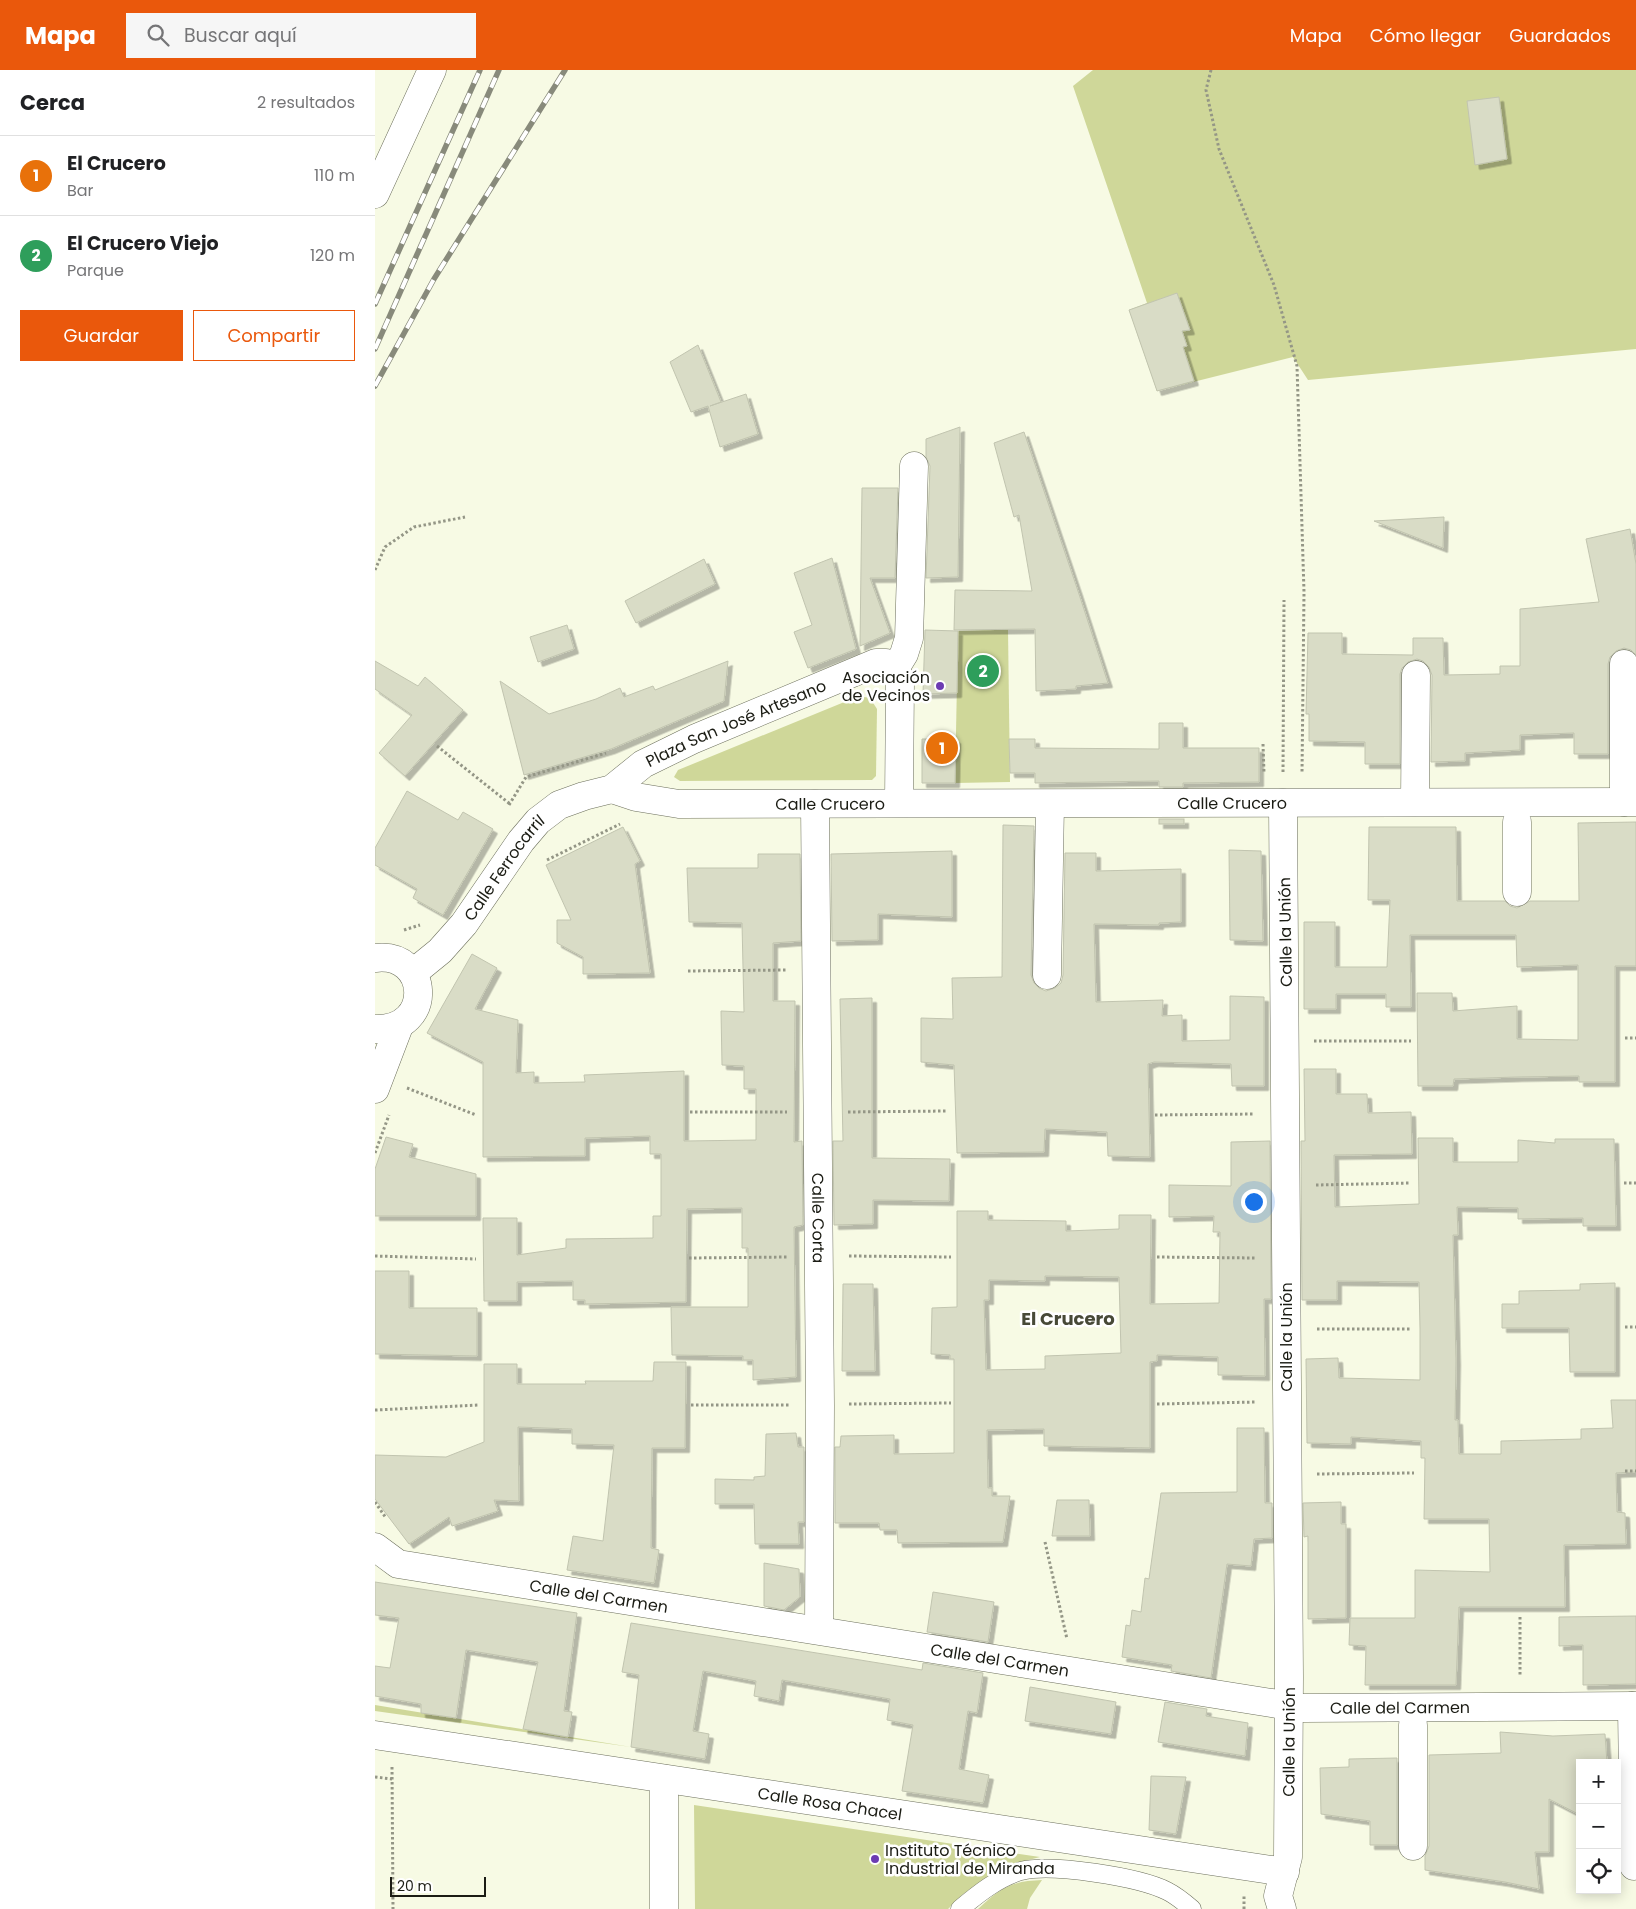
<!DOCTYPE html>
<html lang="es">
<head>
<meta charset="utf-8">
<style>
  body { margin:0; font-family:Poppins,sans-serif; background:#f6f6f6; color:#202124 }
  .controls { position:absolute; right:15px; bottom:15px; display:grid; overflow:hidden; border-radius:0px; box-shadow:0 2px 12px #0003 }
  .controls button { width:45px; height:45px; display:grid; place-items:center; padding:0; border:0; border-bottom:1px solid #e0e0e0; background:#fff; color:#202124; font:25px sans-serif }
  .scale { position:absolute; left:15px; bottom:12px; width:96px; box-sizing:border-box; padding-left:5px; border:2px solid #1b1c14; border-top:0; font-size:14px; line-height:18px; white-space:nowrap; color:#1b1c14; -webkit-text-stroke:4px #fff; paint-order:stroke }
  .you { position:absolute; left:878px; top:1131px; width:18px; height:18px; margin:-12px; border:4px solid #fff; border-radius:50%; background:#1a73e8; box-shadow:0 0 0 8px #1a73e833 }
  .badge { display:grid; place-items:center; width:32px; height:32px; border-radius:50%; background:#ea580c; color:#fff; font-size:16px; font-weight:700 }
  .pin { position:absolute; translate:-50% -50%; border:2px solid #fff; box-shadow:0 1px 5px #0006 }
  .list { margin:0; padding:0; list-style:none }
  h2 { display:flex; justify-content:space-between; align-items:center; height:65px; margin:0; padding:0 20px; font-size:21px }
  h2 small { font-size:16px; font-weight:400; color:#757577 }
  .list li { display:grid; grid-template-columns:32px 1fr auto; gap:15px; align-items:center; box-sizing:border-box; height:80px; padding:0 20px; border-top:1px solid #e0e0e0 }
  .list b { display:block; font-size:19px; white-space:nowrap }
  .list p { margin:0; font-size:16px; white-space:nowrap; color:#757577 }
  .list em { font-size:16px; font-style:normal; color:#757577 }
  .actions { display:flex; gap:10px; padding:15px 20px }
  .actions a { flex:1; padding:11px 0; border:1px solid #ea580c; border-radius:0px; text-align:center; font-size:18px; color:#ea580c }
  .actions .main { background:#ea580c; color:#fff }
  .icon { flex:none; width:28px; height:28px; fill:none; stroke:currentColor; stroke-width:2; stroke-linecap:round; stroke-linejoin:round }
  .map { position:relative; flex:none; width:1261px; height:1839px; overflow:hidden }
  header { display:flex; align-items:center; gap:30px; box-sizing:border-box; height:70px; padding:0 25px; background:#ea580c; color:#fff }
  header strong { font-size:24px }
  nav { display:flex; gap:28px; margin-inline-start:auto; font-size:18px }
  .search { width:350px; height:45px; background:#f6f6f6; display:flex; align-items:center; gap:12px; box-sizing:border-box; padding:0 18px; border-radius:0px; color:#757577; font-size:19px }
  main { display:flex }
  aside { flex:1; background:#fff }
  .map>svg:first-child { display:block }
</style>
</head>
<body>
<header>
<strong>Mapa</strong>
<div class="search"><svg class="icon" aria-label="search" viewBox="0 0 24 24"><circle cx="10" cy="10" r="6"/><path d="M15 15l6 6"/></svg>Buscar aquí</div>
<nav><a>Mapa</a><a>Cómo llegar</a><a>Guardados</a></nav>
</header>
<main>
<aside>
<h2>Cerca<small>2 resultados</small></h2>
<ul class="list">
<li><span class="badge" style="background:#e8710a">1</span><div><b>El Crucero</b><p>Bar</p></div><em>110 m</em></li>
<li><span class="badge" style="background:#2e9e5b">2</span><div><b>El Crucero Viejo</b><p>Parque</p></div><em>120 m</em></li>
</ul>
<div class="actions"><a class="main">Guardar</a><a>Compartir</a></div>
</aside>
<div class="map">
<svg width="1261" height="1839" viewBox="0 0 1261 1839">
  <defs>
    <filter id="shadow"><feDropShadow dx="4.5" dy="4.5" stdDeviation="0" flood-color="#0004"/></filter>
  </defs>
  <rect width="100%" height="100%" fill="#f7fae4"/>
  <g fill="#cfd799">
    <path d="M718 0H1261V279L933 310 918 287 782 321 754 240 772 233 698 16Z"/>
    <path d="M633 559 635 712 580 713 583 561Z"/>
    <path d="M484 626 495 628 502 639 501 706 497 710 305 711 299 707 303 700Z"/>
    <path d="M0 1635 256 1677 0 1641Z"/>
    <path d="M319 1735 665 1787 626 1797 587 1825 573 1839H320Z"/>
    <path d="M667 1810 655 1828 652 1839H603C625 1818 636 1811 667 1810Z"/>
  </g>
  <g fill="#d9dcc6" stroke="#c1c4af" fill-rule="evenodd" filter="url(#shadow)">
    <path d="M1124 27 1132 89 1100 95 1092 31Z"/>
    <path d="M802 223 815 260 807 261 812 276 808 277 819 311 782 321 754 240Z"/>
    <path d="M323 275 346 332 335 336 371 324 383 364 345 377 333 336 316 342 295 292Z"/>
    <path d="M585 357 583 507 551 508 555 396 551 387V369Z"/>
    <path d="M649 362 703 521 733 613 701 616V619L661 621 660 559 579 560 580 520 657 521 644 445 639 447 619 373Z"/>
    <path d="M487 418H523L520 508H495L515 563 485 576Z"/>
    <path d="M1069 447 1068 478 999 451Z"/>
    <path d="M1255 459 1261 494V585L1256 580 1249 578 1241 581 1235 587 1233 594V684H1199V663L1145 665V680L1090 683V691L1056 692 1057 605 1054 597 1048 591 1042 589 1033 592 1027 598 1025 604V694H990V672L934 671V644H931L933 563H967V584L1038 585V568H1068L1069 605 1125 604V596H1145V539L1224 532 1211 469Z"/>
    <path d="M457 488 481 579 433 598 419 562 437 555 419 503Z"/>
    <path d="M329 489 340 514 261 553 250 531Z"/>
    <path d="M192 555 199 579 163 592 155 567Z"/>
    <path d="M550 560 583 561 582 623 548 624Z"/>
    <path d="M0 591 43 616 50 607 88 640 30 706 4 683 37 645 0 619Z"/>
    <path d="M353 591 349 631 236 679 149 705 125 611 174 644 221 629 245 618 249 627 278 616 280 620Z"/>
    <path d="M784 653H808V678H884V712L808 713V717H784V711L660 713V703H635L634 669H660V678L784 679Z"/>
    <path d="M547 669H581L580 713H547Z"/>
    <path d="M32 721 83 750 88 742 118 759 68 845 38 828 42 819 0 795V778Z"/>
    <rect x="784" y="749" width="25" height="5"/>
    <path d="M1261 752V896H1240V1012H1204V1006L1142 1007 1079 1009 1078 1016H1043L1042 923H1077L1078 941 1142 936V969L1203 970V895L1142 897 1141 865H1035L1036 937H1011V924H961V939H929V852H960V897H1012L1015 830H993L994 757H1081L1082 831H1130L1135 836 1142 838 1155 831H1204L1203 753Z"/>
    <path d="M628 755 659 756 656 905 659 913 664 918 671 921 680 918 686 913 688 905 690 783H721V801L806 799V852L784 853V855L719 854 721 932 788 930 787 946 807 945V971L855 970V926L889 927V1016H857L856 994 779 992 773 994 775 1087 733 1086 732 1062 670 1059 669 1082 582 1083 579 995 546 992V948L578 949 577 908 627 907Z"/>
    <path d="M248 757 265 791 260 794 275 903 208 904V887L182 873V850H196L171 795Z"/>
    <path d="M854 780 886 781 888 871 855 870Z"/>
    <path d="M577 781V847L503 844V870L457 871 456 784Z"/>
    <path d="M383 784H425L426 871 398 873V931H420L419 1072 427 1071 428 1155 419 1157 421 1307 378 1310V1290H368V1286L297 1285 296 1237H373V1178H367V1138L312 1139 311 1232 210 1234V1230H198V1211L142 1212V1231H109L108 1148H142V1185L191 1178V1169L278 1168V1146H286V1084H275V1066L210 1068V1086L108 1087V992L52 963 97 884 122 898 100 939 143 950 141 1003 159 1002V1013L210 1012 209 1005 309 1001V1071L381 1070V1019H369V996L347 995 346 941 369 942 367 853 314 852 312 798H383Z"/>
    <path d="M497 928V1088L575 1089 574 1131 498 1130V1154L459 1155 458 1071H468L465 929Z"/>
    <path d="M929 999H961V1024H992L993 1043 1036 1042 1037 1084 959 1085 960 1137 1044 1134 1043 1068H1078V1092H1143V1070L1180 1073V1069H1239L1241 1156H1208V1148L1143 1149V1138L1082 1137 1083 1165H1078L1081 1291 1080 1350H1083L1084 1384H1126V1371L1206 1369V1359L1238 1358 1236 1330H1261V1402L1241 1403 1242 1442 1250 1443 1251 1474 1189 1475 1190 1537H1084L1081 1615H990L991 1576 974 1575 975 1548H1040V1500L1115 1502 1114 1449H1049L1050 1388H1046V1371L976 1367V1374L932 1373 931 1289 963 1288 964 1308 1045 1310V1259L1044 1212 962 1211V1230H927L926 1071H930Z"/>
    <path d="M11 1067 38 1074 34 1087 101 1104V1146H0V1099Z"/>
    <path d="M895 1071 896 1229H889L890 1306 843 1305V1287L782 1285V1291L775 1292V1378L669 1376V1359L612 1360 613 1418H617V1426H635L628 1472 523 1473 522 1460H505L504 1453H460V1377H465L466 1366 519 1365V1384L579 1383V1289H575V1285L556 1284 557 1238 582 1237V1141H613V1150L691 1151V1161L744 1159V1145H776L775 1234 844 1233 845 1162H838L839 1146 794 1147V1115L856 1116V1072ZM670 1206 744 1207 746 1283 670 1286V1299L611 1300 609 1230H614V1210L670 1211Z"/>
    <path d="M0 1201H34V1238H102V1286L0 1284Z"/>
    <path d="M1240 1213V1302H1195L1194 1258H1127V1234H1144V1221L1205 1220V1214Z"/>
    <path d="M468 1214H498L500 1301H467Z"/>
    <path d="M279 1292H311L310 1378H277L276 1478 284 1480 279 1513 192 1500 198 1466 228 1471 239 1375 197 1374V1359L143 1357 144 1431 119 1430 123 1441 77 1456 74 1447 34 1474 0 1429V1385L71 1387 109 1372V1294H142V1314H211L210 1311H278Z"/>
    <path d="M862 1358H889L890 1433H897V1468L879 1469 876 1496 852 1494 836 1608 796 1601 797 1595 747 1587 751 1555 755 1556 757 1540 766 1542 770 1508 774 1509 786 1423 862 1422Z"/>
    <path d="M421 1363 423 1377H429V1452H423L424 1474H380L379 1434H340V1409L379 1410V1407L390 1406 391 1364Z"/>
    <path d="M682 1430H714L715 1466H677Z"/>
    <path d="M966 1432V1454H971V1548L933 1549V1466L929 1467 928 1433Z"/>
    <path d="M389 1493 424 1499 425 1527 409 1540 389 1536Z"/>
    <path d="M0 1512 202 1543 189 1641 197 1642 193 1667 148 1659 163 1592 91 1580 81 1648 46 1643V1634L0 1626V1596L15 1598 24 1548 0 1545Z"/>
    <path d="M558 1522 619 1532 613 1572 552 1562Z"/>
    <path d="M1261 1546V1614L1208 1615V1575L1184 1576V1547Z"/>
    <path d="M256 1553 547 1600 548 1593 608 1603 602 1643 593 1641 584 1699 614 1705 608 1733 527 1721 538 1655 512 1650 515 1629 407 1610 404 1631 379 1626 381 1611 328 1601 318 1661 334 1664 330 1689 256 1677 264 1605 247 1602Z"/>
    <path d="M655 1617 741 1632 736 1664 650 1651Z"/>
    <path d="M790 1632 832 1639 831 1646 873 1653 870 1686 783 1672Z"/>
    <path d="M1125 1662 1178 1666 1230 1664 1232 1693H1205V1745L1174 1729V1782H1160L1164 1819 1130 1812 1050 1800V1786L1054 1776V1685L1126 1683Z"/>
    <path d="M1022 1688V1775H995V1751L946 1744 945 1698 974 1697V1689Z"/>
    <path d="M776 1706 811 1707 801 1764 774 1760Z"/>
  </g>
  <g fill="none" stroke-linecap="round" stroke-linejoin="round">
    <defs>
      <path id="lane" d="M585 1839C604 1823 623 1808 646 1801 676 1793 764 1807 792 1821 802 1826 809 1832 817 1839"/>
      <g id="street">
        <path d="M0 124 57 0"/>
        <path d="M521 597 529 584 534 568 539 396"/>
        <path id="s1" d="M237 719 261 727 304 734 1261 732"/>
        <path d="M1040 732 1041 605"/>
        <path d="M1249 732V594"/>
        <path id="s2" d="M440 734 445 1335 444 1560"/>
        <path d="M1142 822V752"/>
        <path d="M0 888C55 881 60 961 0 959"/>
        <path id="s3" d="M38 903 65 881 89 854 146 771 163 751 184 735 209 726 237 719 268 694 319 669 501 593H511L521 597 525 612 524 733"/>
        <path d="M672 905 675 734"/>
        <path d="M0 1019 24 956"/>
        <path id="s4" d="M0 1477 23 1494 928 1638 1261 1636"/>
        <path d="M1257 1636 1259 1796"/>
        <path id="s5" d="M0 1665 910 1802"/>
        <path d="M289 1709V1839"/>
        <path d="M1038 1776V1655"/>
        <path id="s6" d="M907 1839 903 1826 913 1787 914 1607 908 733"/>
      </g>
    </defs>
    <use href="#lane" stroke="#6c6f5c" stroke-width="19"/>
    <use href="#street" stroke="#6c6f5c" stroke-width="29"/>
    <g stroke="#949686" stroke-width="3" stroke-dasharray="2.5 2.5" stroke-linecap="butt">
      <path d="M836 0 831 20 844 79 899 215 922 296 929 522 927 703"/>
      <path d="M0 500 10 477 39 457 90 447"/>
      <path d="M888 674 889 703"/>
      <path d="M62 676 135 734"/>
      <path d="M908 702 909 530"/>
      <path d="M134 735 151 707 231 683"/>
      <path d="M172 790 245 754"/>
      <path d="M29 860 45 855"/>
      <path d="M313 901 412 900"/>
      <path d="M1250 968H1261"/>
      <path d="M939 971H1036"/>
      <path d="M32 1018 101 1045"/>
      <path d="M315 1042H412"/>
      <path d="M473 1042 572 1041"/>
      <path d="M780 1045 880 1044"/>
      <path d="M0 1083 14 1045"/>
      <path d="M1249 1113H1261"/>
      <path d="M941 1115 1036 1113"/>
      <path d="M0 1186 101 1189"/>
      <path d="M474 1186 576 1187"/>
      <path d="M782 1187 881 1188"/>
      <path d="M314 1188 414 1187"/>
      <path d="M1250 1257H1261"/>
      <path d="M942 1259H1037"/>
      <path d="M474 1334 576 1333"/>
      <path d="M782 1334 882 1332"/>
      <path d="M316 1335H415"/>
      <path d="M0 1340 104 1335"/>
      <path d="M1250 1401H1261"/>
      <path d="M942 1404 1039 1403"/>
      <path d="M0 1432 11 1448"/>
      <path d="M670 1472 692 1569"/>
      <path d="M1145 1547V1607"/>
      <path d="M17 1697 18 1839"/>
      <path d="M0 1707 17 1709"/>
      <path d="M869 1839V1825"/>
    </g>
    <use href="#lane" stroke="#fff" stroke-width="18"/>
    <use href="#street" stroke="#fff" stroke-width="28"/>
    <defs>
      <g id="rail">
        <path d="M0 234 105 0"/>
        <path d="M0 279 124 0"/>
        <path d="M0 316 59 209 190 0"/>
      </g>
    </defs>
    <use href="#rail" stroke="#888a7b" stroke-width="5.5"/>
    <use href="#rail" stroke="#fff" stroke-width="4" stroke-dasharray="11" stroke-linecap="butt"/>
  </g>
  <g fill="#6c3bb2" stroke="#fff" stroke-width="2">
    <circle cx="565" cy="616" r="5"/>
    <circle cx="500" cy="1789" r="5"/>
  </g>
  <g text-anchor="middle" stroke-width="5" stroke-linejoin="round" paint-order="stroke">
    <g font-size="16" fill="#1b1c14" stroke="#fff" text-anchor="end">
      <text x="555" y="613">Asociación<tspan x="555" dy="18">de Vecinos</tspan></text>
      <text x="510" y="1786" text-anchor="start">Instituto Técnico<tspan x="510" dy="18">Industrial de Miranda</tspan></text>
    </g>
    <g font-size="16" fill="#1b1c14" stroke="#fff">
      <text dy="6" stroke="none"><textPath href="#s3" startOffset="421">Plaza San José Artesano</textPath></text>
      <text dy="6" stroke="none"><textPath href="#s1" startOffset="220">Calle Crucero</textPath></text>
      <text dy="6" stroke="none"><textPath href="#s1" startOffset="622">Calle Crucero</textPath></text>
      <text dy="6" stroke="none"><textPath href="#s3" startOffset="140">Calle Ferrocarril</textPath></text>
      <text transform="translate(910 862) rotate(-91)" y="6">Calle la Unión</text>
      <text dy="6" stroke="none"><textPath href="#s2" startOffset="414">Calle Corta</textPath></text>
      <text transform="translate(911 1267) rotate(-90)" y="6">Calle la Unión</text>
      <text dy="6" stroke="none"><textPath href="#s4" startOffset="232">Calle del Carmen</textPath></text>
      <text dy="6" stroke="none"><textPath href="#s4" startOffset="638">Calle del Carmen</textPath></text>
      <text dy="6" stroke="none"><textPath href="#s4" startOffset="1042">Calle del Carmen</textPath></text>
      <text dy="6" stroke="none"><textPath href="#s6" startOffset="169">Calle la Unión</textPath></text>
      <text dy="6" stroke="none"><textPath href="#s5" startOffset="460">Calle Rosa Chacel</textPath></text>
    </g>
    <g font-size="18" font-weight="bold" fill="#474937" stroke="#fff">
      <text x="693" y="1255">El Crucero</text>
    </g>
  </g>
</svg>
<div class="controls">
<button>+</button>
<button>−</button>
<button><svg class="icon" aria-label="locate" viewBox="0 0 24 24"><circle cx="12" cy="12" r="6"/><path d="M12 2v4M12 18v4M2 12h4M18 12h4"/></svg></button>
</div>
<div class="scale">20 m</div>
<div class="you"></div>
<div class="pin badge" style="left:567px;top:678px;background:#e8710a">1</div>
<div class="pin badge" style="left:608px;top:601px;background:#2e9e5b">2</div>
</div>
</main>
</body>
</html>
